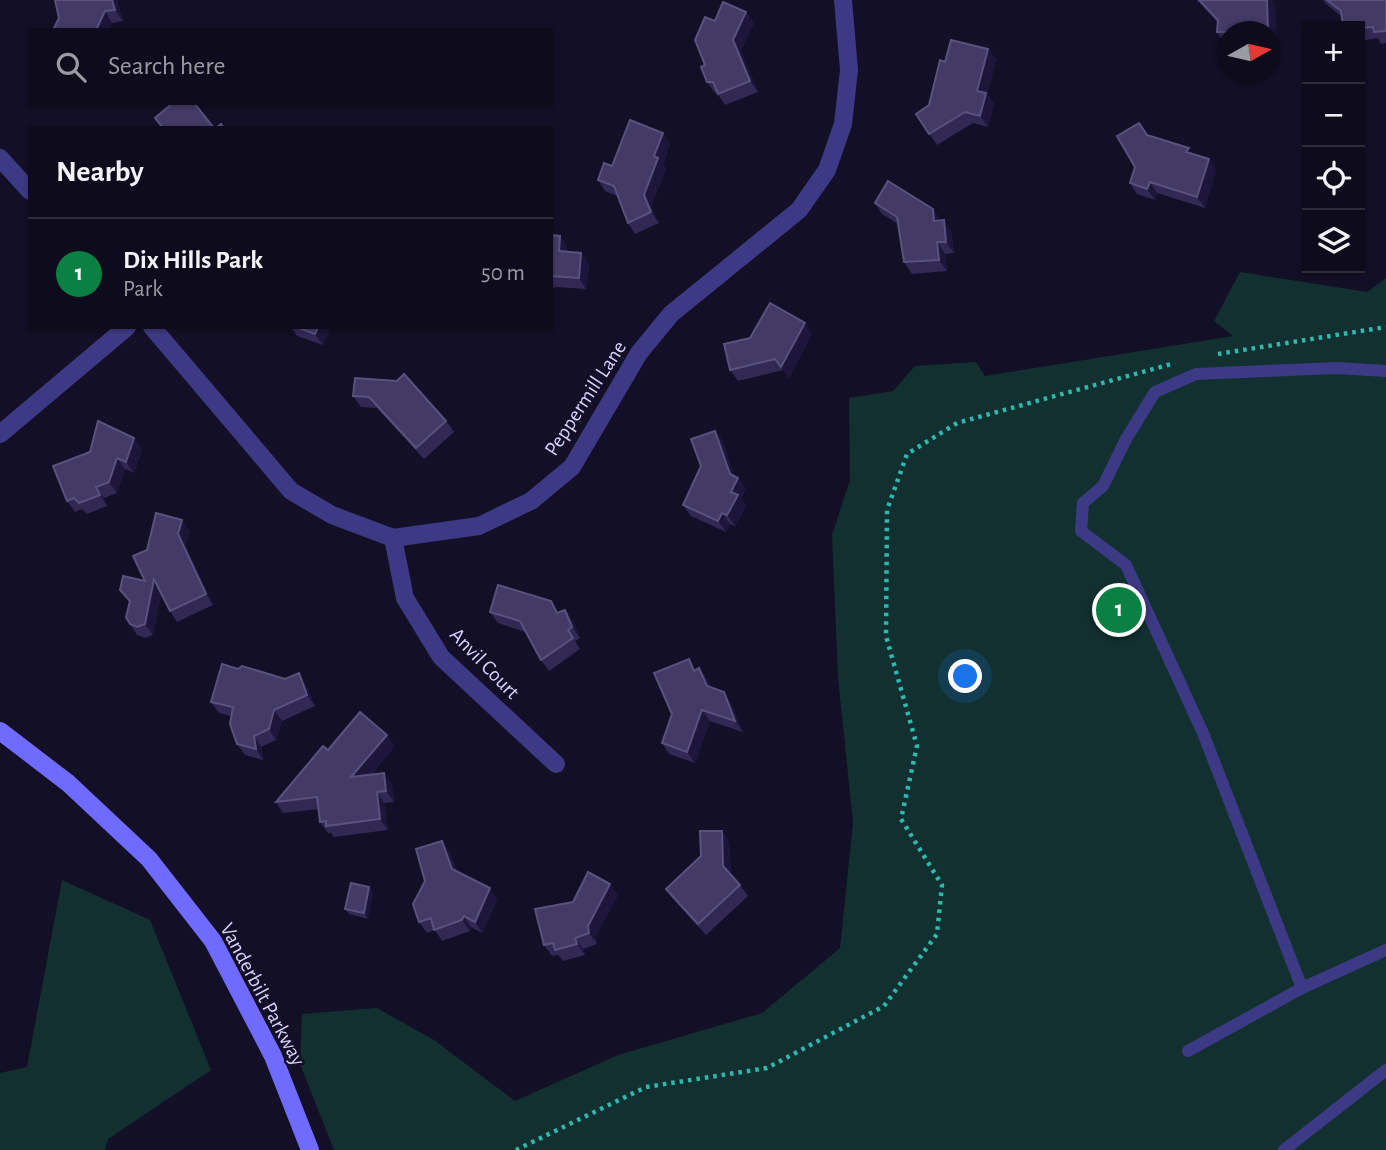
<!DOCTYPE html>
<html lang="en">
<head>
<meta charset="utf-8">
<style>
  body { margin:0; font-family:"Alegreya Sans",sans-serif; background:#171425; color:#f1f3f6 }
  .controls { position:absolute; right:21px; top:21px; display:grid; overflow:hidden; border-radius:0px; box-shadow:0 2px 5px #0004 }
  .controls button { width:63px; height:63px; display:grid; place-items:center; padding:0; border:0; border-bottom:2px solid #2e2b3b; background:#0e0b1c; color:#f1f3f6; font:35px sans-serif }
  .compass { position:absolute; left:1218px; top:21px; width:63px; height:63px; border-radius:50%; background:#0e0b1c; box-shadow:0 2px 5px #0004; rotate:82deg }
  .you { position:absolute; left:966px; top:677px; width:24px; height:24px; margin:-18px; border:5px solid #fff; border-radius:50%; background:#1a73e8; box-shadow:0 0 0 10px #1a73e833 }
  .badge { display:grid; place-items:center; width:46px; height:46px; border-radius:50%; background:#0b8043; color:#fff; font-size:23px; font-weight:700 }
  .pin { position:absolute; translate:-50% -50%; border:4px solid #fff; box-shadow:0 2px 7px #0006 }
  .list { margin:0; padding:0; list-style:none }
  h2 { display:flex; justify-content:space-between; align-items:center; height:91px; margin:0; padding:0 28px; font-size:30px }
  h2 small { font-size:23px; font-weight:400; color:#9b9ba3 }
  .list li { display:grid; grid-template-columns:46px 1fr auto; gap:21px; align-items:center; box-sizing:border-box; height:112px; padding:0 28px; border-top:2px solid #2e2b3b }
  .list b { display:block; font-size:26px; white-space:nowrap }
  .list p { margin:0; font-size:23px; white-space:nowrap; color:#9b9ba3 }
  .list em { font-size:23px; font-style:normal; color:#9b9ba3 }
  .icon { flex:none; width:38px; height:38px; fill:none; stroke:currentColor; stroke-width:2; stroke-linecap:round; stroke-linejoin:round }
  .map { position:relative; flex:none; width:1386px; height:1150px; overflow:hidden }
  .search { position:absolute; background:#0e0b1c; box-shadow:0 2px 5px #0004; left:28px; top:28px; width:525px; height:77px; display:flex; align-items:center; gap:18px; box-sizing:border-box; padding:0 24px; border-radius:0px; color:#9b9ba3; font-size:26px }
  .panel { position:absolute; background:#0e0b1c; box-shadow:0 2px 5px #0004; left:28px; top:126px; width:525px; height:203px; border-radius:0px }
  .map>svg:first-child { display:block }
</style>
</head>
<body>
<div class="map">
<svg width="1386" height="1150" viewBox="0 0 1386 1150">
  <rect width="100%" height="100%" fill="#130f26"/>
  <g fill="#12302f">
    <path d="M1240 272 1367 292 1386 278V1150H334L300 1064 302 1014 377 1008 434 1040 515 1101 618 1055 762 1013 840 948 853 822 838 678 832 535 850 480 849 398 893 391 915 366 976 362 985 376 1233 336 1214 321Z"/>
    <path d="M62 880 150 920 211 1070 108 1139 105 1150H0V1073L27 1067Z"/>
  </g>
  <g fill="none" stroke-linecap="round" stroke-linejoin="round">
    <g stroke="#2fb8b0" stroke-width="4.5" stroke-dasharray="3.5 5" stroke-linecap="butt">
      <path d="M1218 354 1386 327"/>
      <path d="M516 1150 646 1087 767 1068 884 1006 937 934 942 885 901 819 917 746 886 636 887 510 907 454 957 423 1175 363"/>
    </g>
    <g stroke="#3d3a85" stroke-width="12">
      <path d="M1302 988 1386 950"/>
      <path d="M1188 1051 1302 988 1203 733 1126 565 1081 531 1083 503 1103 486 1126 439 1155 392 1196 374 1337 368 1386 371"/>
      <path d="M1284 1150 1386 1070"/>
    </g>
    <g stroke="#3d3a85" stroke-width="18">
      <path d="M0 158 30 191"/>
      <path d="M152 327 291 491 332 515 393 538 479 526 531 501 572 467 639 353 671 314 799 210 827 170 843 124 849 70 843 0"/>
      <path d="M0 434 127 327"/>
      <path d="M393 538 405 598 441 657 556 764"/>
    </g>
    <path stroke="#6f6bff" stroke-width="18" d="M0 731 68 783 149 859 213 941 273 1056 310 1150"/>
  </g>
  <g fill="#312854">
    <path d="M117 0 123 21 112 23 109 30H53Z"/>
    <path d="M1197 0H1271L1275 6 1276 42H1270V32H1228V43H1224L1217 32 1218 23Z"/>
    <path d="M1323 0H1386V43L1381 44 1378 38 1360 41V26L1342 17 1325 3Z"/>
    <path d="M715 21 754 23 741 51 758 92 725 105 717 93H715L707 82 705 65Z"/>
    <path d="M988 49 996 60 987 94 994 104 988 127 973 123 937 145 916 114 929 105 945 62Z"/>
    <path d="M663 133 670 144 663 164 666 169 651 206 659 223 635 234 628 223 617 196 605 191 598 180 612 166Z"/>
    <path d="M1148 135 1193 154 1209 159 1216 170 1205 208 1157 193 1155 200 1137 194 1130 183Z"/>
    <path d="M875 203 941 220 951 231 954 253 945 254 947 271 912 274 904 262 898 224 882 214Z"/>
    <path d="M551 235 560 236 567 247V252L581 253 589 265 586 289 555 287 551 291Z"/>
    <path d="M291 327H330L323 345 297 336Z"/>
    <path d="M812 334 789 378 783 370 738 381 730 370Z"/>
    <path d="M397 381 446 421 454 432 424 459 377 408 361 407 353 396Z"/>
    <path d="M715 431 723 442 734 476 738 478 746 489 741 499 746 506 735 526 730 524 726 532 691 516 683 505 701 466Z"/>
    <path d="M142 449 134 473 125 469 117 493 104 498 107 506 87 514 82 509 75 512 67 501 53 466Z"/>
    <path d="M190 531 185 545 213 605 177 622 170 611 161 594 153 635 145 638 137 635 130 624V603L120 590 145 581Z"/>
    <path d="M490 612H559L573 621 580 638 575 641 580 649 549 671 541 660 525 632 498 623Z"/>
    <path d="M699 668 707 679 711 687 731 703 743 732 710 721 695 763 669 754 662 743 672 714 696 670Z"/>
    <path d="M238 669 285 679 299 673 306 685 315 706 282 721 276 740 261 747 263 760 245 755 237 744 231 716 219 713 211 702Z"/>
    <path d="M395 746 371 775 392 784 394 802 384 803 388 830 334 837 331 833H328L320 822 319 809 283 813 276 802 328 750Z"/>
    <path d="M722 831 729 842 731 874 740 885 748 896 706 935 674 900 666 889 701 856Z"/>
    <path d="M442 841 450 853 457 872 497 899 482 933 471 927 470 931 442 941 435 930 427 933 419 922 425 881Z"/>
    <path d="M369 887 373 893 368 919 349 914 345 909Z"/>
    <path d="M618 895 595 937 597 944 583 949 585 955 563 961 558 955 552 956 544 945Z"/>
  </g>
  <g fill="#1d163a">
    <path d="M112 0H117L123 21 115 10Z"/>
    <path d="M1267 0H1271L1275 6 1276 42 1270 35V32L1268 31Z"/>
    <path d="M105 11 112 23 109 30H96Z"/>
    <path d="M746 12 754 23 741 51 758 92 750 81 733 40Z"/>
    <path d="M988 49 996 60 987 94 994 104 988 127 980 116 977 91Z"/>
    <path d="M663 133 670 144 663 164 666 169 651 206 659 223 651 212 644 195 654 156Z"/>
    <path d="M1209 159 1216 170 1205 208 1197 197Z"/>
    <path d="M1150 182 1157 193 1155 200 1147 189Z"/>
    <path d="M933 209 941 220 934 221Z"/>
    <path d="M944 220 951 231 954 253 946 242Z"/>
    <path d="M560 236 567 247V262L559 251Z"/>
    <path d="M937 242 945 254 947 271 939 260Z"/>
    <path d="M581 253 589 265 586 289 579 278Z"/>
    <path d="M805 323 812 334 789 378 781 367Z"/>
    <path d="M318 327H330L323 345 315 334Z"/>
    <path d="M715 431 723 442 736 482 738 478 746 489 741 499 746 506 735 526 727 515 731 492 730 474Z"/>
    <path d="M134 438 142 449 134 473 126 462Z"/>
    <path d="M117 458 125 469 117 493 109 482Z"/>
    <path d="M96 487 104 498 107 506 100 495Z"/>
    <path d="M722 513 730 524 726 532 718 521Z"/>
    <path d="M182 520 190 531 185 545 213 605 206 594 178 534Z"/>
    <path d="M154 579 162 591 153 635 145 624Z"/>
    <path d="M565 610 573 621 580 638 572 627Z"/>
    <path d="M699 668 707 679 715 697 707 686Z"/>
    <path d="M299 673 306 685 315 706 307 695Z"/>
    <path d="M724 692 731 703 743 732 735 721Z"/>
    <path d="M274 710 282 721 276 740 269 729Z"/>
    <path d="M702 710 710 721 695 763 687 752Z"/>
    <path d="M387 735 395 746 359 788 351 777Z"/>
    <path d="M254 736 261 747 263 760 256 749Z"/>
    <path d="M384 773 392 784 394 802 386 791Z"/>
    <path d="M377 792 384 803 388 830 380 819Z"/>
    <path d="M722 831 729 842 731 877 723 866Z"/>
    <path d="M442 841 450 853 459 880 452 869Z"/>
    <path d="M610 884 618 895 595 937 597 944 589 933 588 926Z"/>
    <path d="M369 887 373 893 368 919 364 913Z"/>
    <path d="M490 888 497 899 482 933 475 922Z"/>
    <path d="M464 916 471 927 470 931 462 920Z"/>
    <path d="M575 938 583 949 585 955 577 944Z"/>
  </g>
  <g fill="#433a66" stroke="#5a527e" stroke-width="2">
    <path d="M55 0H112L115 10 105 11 96 30H53L59 18Z"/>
    <path d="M1199 0H1267L1268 31 1217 32 1218 20Z"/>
    <path d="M1327 0H1386V31L1374 32 1373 27 1360 28V26H1343L1341 11Z"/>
    <path d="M723 2 746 12 733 40 750 81 718 94 713 82H707L701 67 705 65 695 40 705 17 715 21Z"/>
    <path d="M951 40 988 49 977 91 986 93 980 116 965 112 929 134 916 114 929 105 940 60 945 62Z"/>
    <path d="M173 103H194L214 128H163L155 118Z"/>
    <path d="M630 120 663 133 654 156 658 158 644 195 651 212 628 223 614 186 598 180 604 163 612 166Z"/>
    <path d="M1139 123 1147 135 1189 148 1186 152 1209 159 1197 197 1150 182 1147 189 1130 183 1135 167 1117 136Z"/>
    <path d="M221 124 224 128H216Z"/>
    <path d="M888 181 933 209 934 221 944 220 946 242H937L939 260 904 262 897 217 875 203Z"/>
    <path d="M551 235 560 236 559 251 581 253 579 278 551 276Z"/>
    <path d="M770 303 805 323 781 367 775 359 730 370 724 344 750 338Z"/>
    <path d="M296 327H318L315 334Z"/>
    <path d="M404 374 446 421 416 448 369 397 353 396 355 378 397 381Z"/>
    <path d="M98 421 134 438 126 462 117 458 109 482 96 487 100 495 79 503 74 498 67 501 53 466 90 452Z"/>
    <path d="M715 431 730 474 738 478 731 492 738 495 727 515 722 513 718 521 683 505 701 466 691 439Z"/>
    <path d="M156 513 182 520 178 534 206 594 170 611 154 579 145 624 137 627 130 624 126 617 130 601 120 590 123 576 145 581 133 556 147 550Z"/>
    <path d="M498 585 551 601 557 613 565 610 572 627 568 630 573 638 541 660 520 621 490 612Z"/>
    <path d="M689 659 694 671 699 668 707 686 724 692 735 721 702 710 687 752 662 743 672 714 654 673Z"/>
    <path d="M222 664 238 669 242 666 285 679 299 673 307 695 274 710 269 729 254 736 256 749 237 744 230 724 233 707 211 702Z"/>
    <path d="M360 712 387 735 351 777 384 773 386 791 377 792 380 819 326 826V821L320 822 317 797 276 802 323 746 328 750Z"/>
    <path d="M700 831H722L723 866 740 885 698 924 666 889 701 856Z"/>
    <path d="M442 841 452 869 490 888 475 922 464 916 462 920 434 930 431 918 419 922 413 904 425 881 416 849Z"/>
    <path d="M588 872 610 884 588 926 589 933 575 938 577 944 555 950 553 943 544 945 535 909 573 902Z"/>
    <path d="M351 883 369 887 364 913 345 909Z"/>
  </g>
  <g text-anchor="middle" stroke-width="5" stroke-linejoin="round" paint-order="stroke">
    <g font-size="21" fill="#d9d4ff" stroke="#130f26">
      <text transform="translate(585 398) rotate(-57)" y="7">Peppermill Lane</text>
      <text transform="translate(485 663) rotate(46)" y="7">Anvil Court</text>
      <text transform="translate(263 994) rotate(62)" y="7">Vanderbilt Parkway</text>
    </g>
  </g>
</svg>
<div class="controls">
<button>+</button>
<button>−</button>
<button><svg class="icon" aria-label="locate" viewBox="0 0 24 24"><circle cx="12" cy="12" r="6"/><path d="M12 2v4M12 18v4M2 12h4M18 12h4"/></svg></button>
<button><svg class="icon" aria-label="layers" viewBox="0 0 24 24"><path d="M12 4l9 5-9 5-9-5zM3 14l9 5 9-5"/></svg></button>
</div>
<svg class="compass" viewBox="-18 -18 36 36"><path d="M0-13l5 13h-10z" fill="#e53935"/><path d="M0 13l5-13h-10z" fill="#9b9ba3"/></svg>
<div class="you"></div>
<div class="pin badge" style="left:1119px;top:610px">1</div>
<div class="search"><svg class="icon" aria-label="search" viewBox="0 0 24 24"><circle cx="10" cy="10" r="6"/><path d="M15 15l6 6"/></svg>Search here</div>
<section class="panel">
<h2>Nearby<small></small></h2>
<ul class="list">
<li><span class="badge">1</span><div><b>Dix Hills Park</b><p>Park</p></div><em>50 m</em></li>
</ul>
</section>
</div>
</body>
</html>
